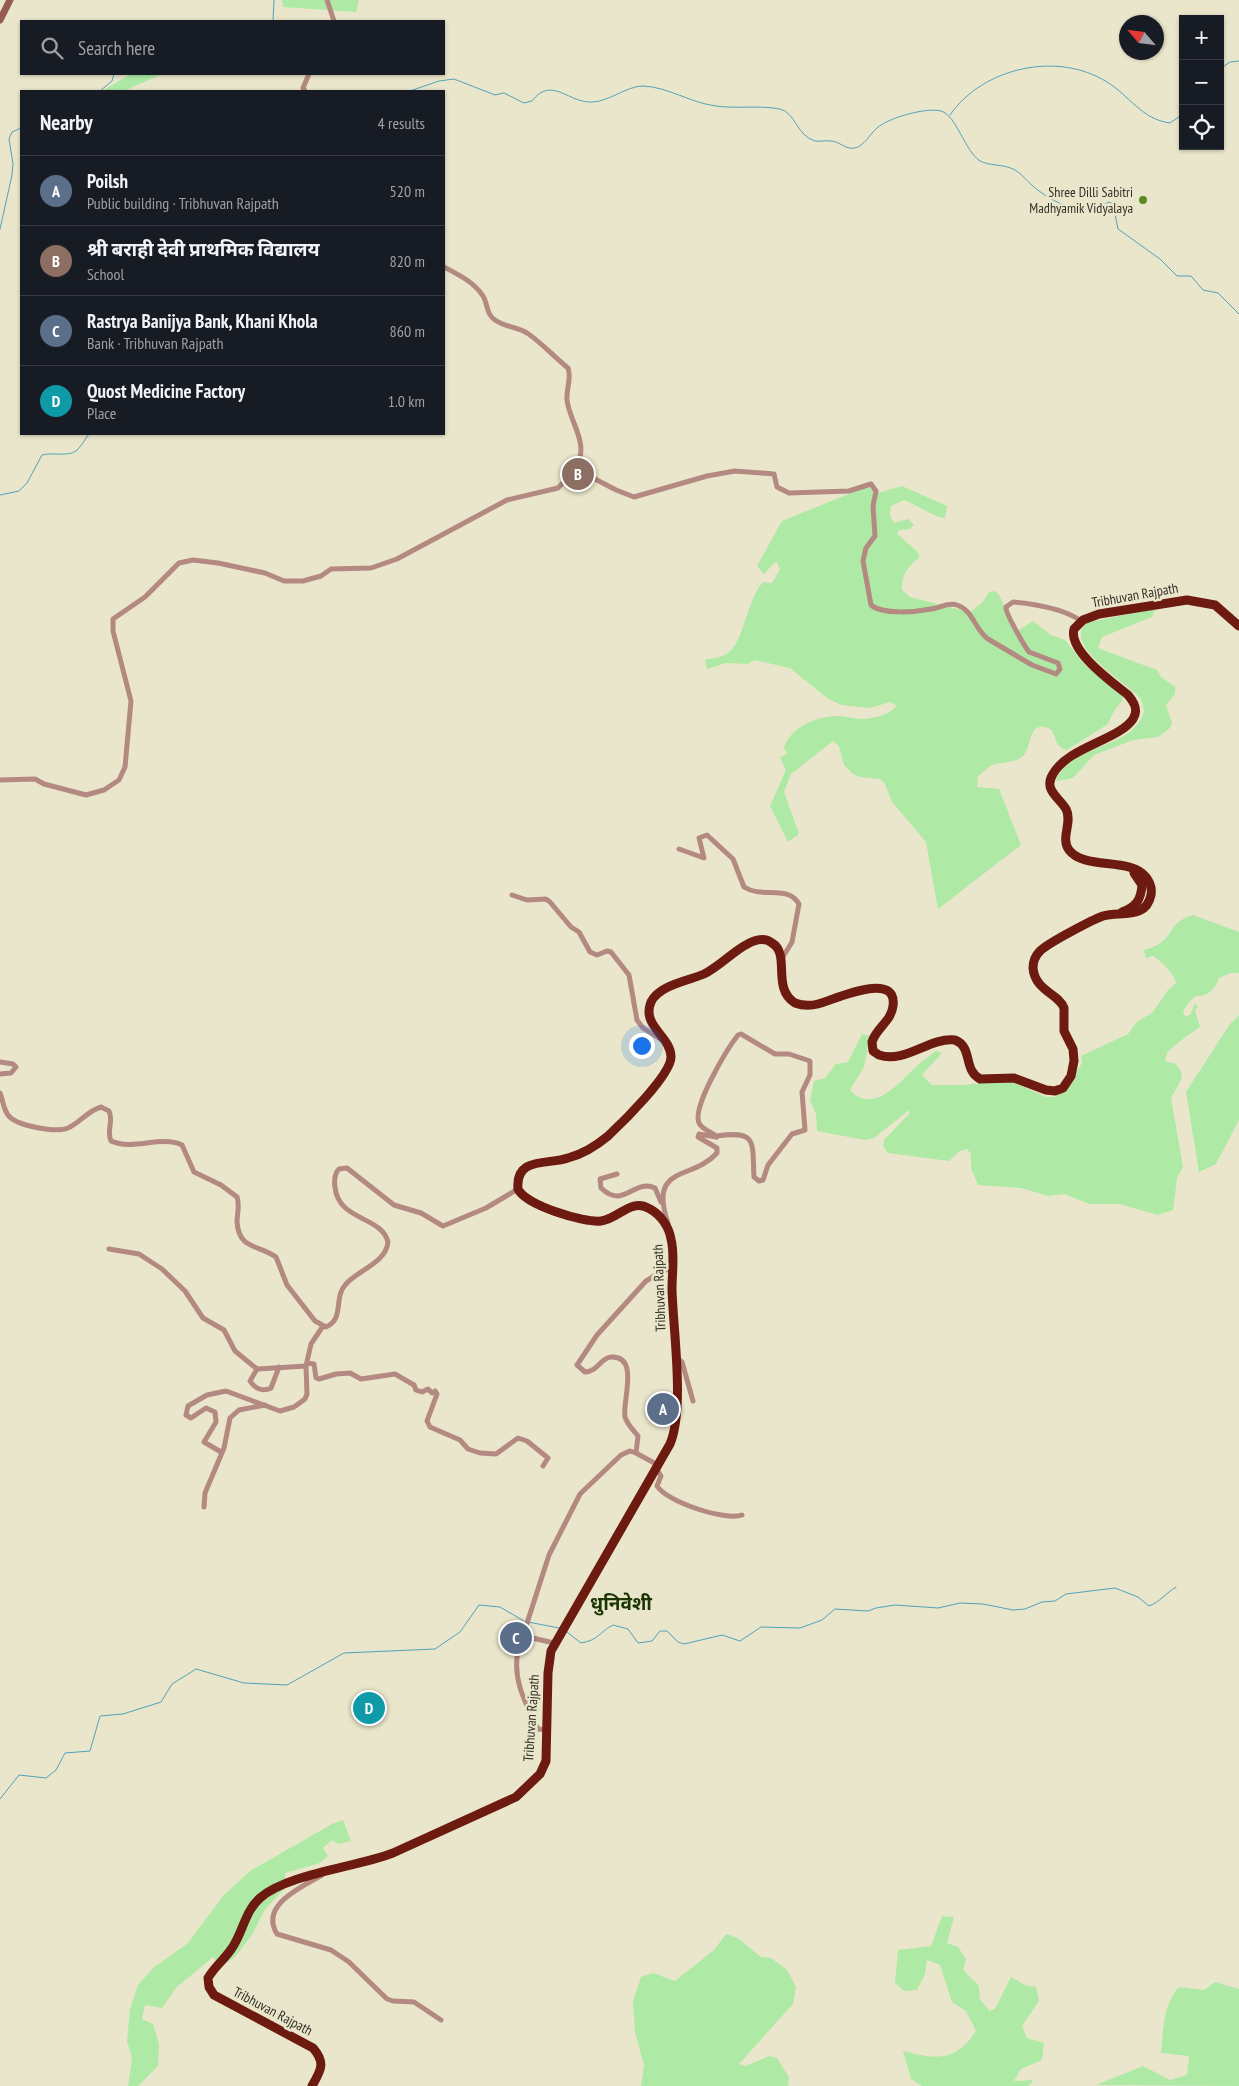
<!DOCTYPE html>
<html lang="en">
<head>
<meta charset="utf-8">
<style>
  body { margin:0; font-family:"PT Sans Narrow","Noto Sans Devanagari",sans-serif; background:#242831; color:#f1f3f6 }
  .controls { position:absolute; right:15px; top:15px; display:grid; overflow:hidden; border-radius:0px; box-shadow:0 1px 4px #0004 }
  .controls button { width:45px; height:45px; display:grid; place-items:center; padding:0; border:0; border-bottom:1px solid #363941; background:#171b24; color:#f1f3f6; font:25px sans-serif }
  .compass { position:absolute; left:1119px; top:15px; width:45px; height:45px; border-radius:50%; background:#171b24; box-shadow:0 1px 4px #0004; rotate:298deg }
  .you { position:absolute; left:641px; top:1045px; width:18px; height:18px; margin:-12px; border:4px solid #fff; border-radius:50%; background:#1a73e8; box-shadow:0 0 0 8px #1a73e833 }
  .badge { display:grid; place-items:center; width:32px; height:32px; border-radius:50%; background:#568b23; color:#fff; font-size:16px; font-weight:700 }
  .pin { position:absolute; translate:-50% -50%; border:2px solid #fff; box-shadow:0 1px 5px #0006 }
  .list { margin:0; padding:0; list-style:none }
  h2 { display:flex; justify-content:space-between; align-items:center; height:65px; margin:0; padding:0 20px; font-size:21px }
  h2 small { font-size:16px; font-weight:400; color:#9ea1a6 }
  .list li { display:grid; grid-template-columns:32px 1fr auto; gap:15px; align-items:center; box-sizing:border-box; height:70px; padding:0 20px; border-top:1px solid #363941 }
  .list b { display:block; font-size:19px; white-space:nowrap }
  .list p { margin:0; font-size:16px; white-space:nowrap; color:#9ea1a6 }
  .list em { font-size:16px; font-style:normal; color:#9ea1a6 }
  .icon { flex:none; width:28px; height:28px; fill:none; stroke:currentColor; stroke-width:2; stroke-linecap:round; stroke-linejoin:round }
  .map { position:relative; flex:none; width:1239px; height:2086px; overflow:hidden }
  .search { position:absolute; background:#171b24; box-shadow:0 1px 4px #0004; left:20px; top:20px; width:425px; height:55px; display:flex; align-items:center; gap:12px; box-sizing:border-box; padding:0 18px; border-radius:0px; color:#9ea1a6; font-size:19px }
  .panel { position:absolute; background:#171b24; box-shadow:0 1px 4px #0004; left:20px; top:90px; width:425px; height:345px; border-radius:0px }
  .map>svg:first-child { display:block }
</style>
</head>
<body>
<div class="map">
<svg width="1239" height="2086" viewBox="0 0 1239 2086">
  <rect width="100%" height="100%" fill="#eae6cb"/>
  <g fill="#aeeaa6">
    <path d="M282 0H359L356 12 283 7Z"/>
    <path d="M131 74H162L124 91H102Z"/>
    <path d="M902 486 947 506 945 518C936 518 915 504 904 500L891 506 890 515 894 523 908 519 914 525 910 529 899 530 897 534 917 551 920 557C908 567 901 574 902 590L910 597 965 611 966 615 982 603 989 592 996 591C1007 605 1005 617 1017 631L1033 621 1051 635 1065 640 1086 666 1123 696 1122 701 1114 711 1108 724 1067 750C1057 748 1055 738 1052 730 1027 717 1033 746 1023 756 1015 764 1000 761 990 766 986 769 982 773 978 776L977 787 999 789 1021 845 938 909 926 842 892 802 885 784 880 779 860 777 853 774 844 765 839 746 833 741 791 774 784 792 799 834 788 842 770 806 786 770 780 758 787 753 784 748C790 727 817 716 838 716 846 716 854 719 862 719 871 719 894 714 896 705L890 702 870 708 841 705 827 698 790 668 754 660 748 664 726 663 707 669 705 660C712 658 723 657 728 653 745 640 746 601 763 582L772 583 780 569 776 561 764 574 757 566 782 521 866 487 872 489 874 494Z"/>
    <path d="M1155 609 1152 617 1102 637 1098 648 1157 670 1161 677 1175 687V694L1166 705 1172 723 1170 728 1158 737 1133 740 1094 755 1073 778 1056 781C1068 745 1134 749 1144 712 1143 707 1143 701 1139 697 1128 684 1057 642 1089 622Z"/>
    <path d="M1193 915 1239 932V973H1231L1219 978C1215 989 1208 997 1196 996L1188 1003 1183 1011 1185 1016 1190 1015 1195 1004 1198 1006 1195 1011 1200 1027C1188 1035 1178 1042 1167 1053L1165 1061 1176 1064 1181 1071 1182 1078 1171 1098 1183 1167 1177 1178 1173 1210 1157 1215 1120 1204H1090L1064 1194 1048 1196 1021 1188 978 1185 971 1168V1154L967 1149 960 1151 949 1161 888 1153 883 1146 884 1140 910 1113 909 1110 874 1138 865 1140 817 1131 816 1114 810 1100 814 1081 825 1078 836 1064 848 1062 862 1034 870 1036 864 1067 850 1090C874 1116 900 1081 917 1066 923 1060 930 1056 936 1051L942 1053 922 1075 932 1085H964L1009 1080 1046 1097H1054L1064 1092 1082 1063 1081 1056 1128 1034 1137 1022 1153 1012 1168 990 1176 983C1174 973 1162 962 1153 956L1146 958 1144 950C1177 942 1164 923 1193 915Z"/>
    <path d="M1239 1015V1120L1216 1164 1199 1172 1186 1092 1230 1024Z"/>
    <path d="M343 1820 351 1841 338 1844 332 1840 323 1848 328 1856 320 1863 285 1873V1888L265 1909 253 1933 236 1956 221 1967 213 1957 176 1988 162 2008 145 2005 142 2019 153 2024 159 2044 158 2066 138 2086H128L132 2058 127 2041 130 2009 138 1985 153 1968 188 1943 223 1896 250 1871 332 1824Z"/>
    <path d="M942 1916 954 1917 947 1943 958 1947 966 1959 963 1970 979 1986 980 1999 989 2011 995 2009 1011 1977 1025 1985 1036 1987 1039 2001 1022 2026 1027 2038 1044 2043 1042 2060 1021 2069 1014 2081 1033 2080 1029 2086H922L911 2079 903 2051C936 2059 955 2063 976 2031L966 2011 952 2002 940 1965 927 1960 925 1974 917 1990 904 1991 895 1983 898 1950 931 1946Z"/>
    <path d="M726 1934 738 1938 761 1957 771 1958 787 1970 796 1987 793 2004 739 2064 746 2066 769 2056 777 2058 789 2077 788 2086H641L644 2065 635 2032 633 2001 641 1977 653 1973 675 1981 714 1950Z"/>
    <path d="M1215 1982 1239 1989V2086L1096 2085 1143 2066 1170 2080 1187 2075 1189 2056 1161 2053C1163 2031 1163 2004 1179 1987L1204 1990Z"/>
  </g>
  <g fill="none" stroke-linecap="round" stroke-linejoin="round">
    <g stroke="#51a2bb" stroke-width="1">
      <path d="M273 21 274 0"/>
      <path d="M1220 69 1230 62 1239 61"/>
      <path d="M100 91 112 81 114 74"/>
      <path d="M410 91 439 81 454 79 495 95 504 93 524 103 532 101C552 75 569 104 593 102 610 101 627 86 643 86 668 87 691 103 716 106 737 109 759 105 780 109 796 113 796 135 815 141 820 142 826 140 830 141 840 141 845 150 855 148 864 146 870 134 877 128 888 118 926 107 941 111 957 116 964 150 980 161 989 166 1003 164 1013 169 1020 172 1027 181 1033 186 1045 197 1070 211 1087 210 1094 210 1103 205 1109 202L1113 204 1118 229 1160 259 1177 276H1191L1203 290 1218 293 1239 314"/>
      <path d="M950 115C983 67 1058 51 1107 82 1130 96 1141 119 1170 123L1183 114"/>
      <path d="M0 229 12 175 13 164 9 139 12 132 21 128"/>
      <path d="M0 495 19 491 27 483 42 455C53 452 67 457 76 451 81 447 85 439 89 434"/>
      <path d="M528 1622 559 1628"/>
      <path d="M567 1632 581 1643C599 1640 599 1632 613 1625L628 1629 638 1643 652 1641 660 1631H667L678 1642 684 1644 722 1635 740 1641 761 1627 800 1628 822 1620 835 1609 868 1611 876 1608 895 1605 938 1608 960 1603 983 1604 1013 1610 1025 1609 1042 1602 1055 1601 1066 1594 1115 1588 1138 1597 1149 1606C1160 1602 1166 1593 1176 1587"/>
      <path d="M0 1799 19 1775 46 1778 56 1770 65 1753 90 1751 100 1716 123 1714 161 1702 172 1684 196 1669 244 1683 287 1685 344 1653 435 1649 460 1632 479 1605 500 1607 524 1621"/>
    </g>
    <g stroke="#b38981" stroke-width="5">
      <path d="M327 0 334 21"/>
      <path d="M305 91 303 88 309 74"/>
      <path d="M444 267C459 275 474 282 483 296 488 304 486 314 495 320 505 327 517 327 527 333 541 342 554 357 568 368 572 379 566 388 567 400 570 424 590 442 576 469L616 490 634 497 707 476 735 471 774 474 777 487 789 493 849 491 871 484 876 491 873 506 875 536 866 548 863 561 871 605C883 615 916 612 931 609 940 608 948 602 957 605 973 610 975 630 988 639L1032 665 1056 674 1060 669 1058 663 1029 652C1024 645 1005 613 1006 607L1013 602C1034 604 1063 608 1081 621"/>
      <path d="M0 780 35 779 44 784 86 795 104 790 119 780 125 767 131 701 113 631V619L145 597 179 563 193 560 218 563 265 573 284 581H303L321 576 331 569 371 568 397 559 507 500 558 488 576 469"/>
      <path d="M679 849 704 858 699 838 707 835 733 859 744 887C762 899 788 884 799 904L792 942 781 960"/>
      <path d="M512 895 527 900 546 899 550 902 571 927 579 932 590 952 597 955 607 951 611 952 629 975 637 1020 643 1028 662 1040"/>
      <path d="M0 1062 13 1064 16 1067 11 1073 0 1074"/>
      <path d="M0 1093C3 1100 3 1108 8 1115 16 1126 56 1133 68 1128 80 1123 87 1111 101 1107L109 1111C114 1121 106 1131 111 1141 133 1151 161 1135 182 1145L194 1172 221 1185 237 1197C240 1205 237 1214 237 1222 239 1250 258 1244 276 1257L287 1285 315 1321 326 1327C345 1319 333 1297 346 1284 358 1270 386 1263 388 1242 382 1216 338 1221 335 1187 334 1180 334 1174 339 1169L347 1168 394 1205 421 1213 443 1226 486 1208 518 1189"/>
      <path d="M717 1137C713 1132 702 1130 699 1123 692 1107 727 1049 738 1035L741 1034 775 1054H789L810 1061V1075L802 1092 805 1130 792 1134 768 1165 763 1180 759 1181 754 1177C752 1142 758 1130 717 1136"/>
      <path d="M617 1174 600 1179 601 1188C624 1210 634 1178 655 1188L661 1202"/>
      <path d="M668 1223C648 1164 692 1181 717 1153V1148L698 1137 699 1134 716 1137"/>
      <path d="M109 1249 139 1254 162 1269 185 1291 203 1318 224 1330 235 1351 257 1369 306 1366"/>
      <path d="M677 1358 682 1362 693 1401"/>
      <path d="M307 1363 314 1364 316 1378 319 1379 336 1374 350 1373 361 1379 395 1374 414 1385 416 1390 422 1392 428 1389 432 1393 435 1391 437 1394 427 1421 430 1427 460 1440 468 1449 480 1453 496 1454 518 1438 527 1441 548 1458 543 1466"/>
      <path d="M257 1369 250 1381C255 1389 263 1392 271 1388L279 1367"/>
      <path d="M221 1452 204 1442 216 1422 215 1412 206 1408 191 1418 186 1415 188 1406 207 1395 226 1391 280 1411 294 1407 305 1399 307 1394 306 1366 311 1344 323 1326"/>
      <path d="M658 1465 636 1453 638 1436C633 1430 627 1424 625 1417 622 1402 640 1355 611 1357 600 1358 599 1371 585 1372L577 1365 597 1335 646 1281 661 1272 672 1268"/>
      <path d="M656 1468 661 1476 657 1486C667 1502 725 1521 742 1515"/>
      <path d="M204 1507 205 1493 224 1448 230 1418 239 1410 265 1405"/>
      <path d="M524 1636 554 1643"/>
      <path d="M547 1730 538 1729C526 1704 512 1680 518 1651L549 1555 580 1494 621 1455 630 1451 636 1453"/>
      <path d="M322 1875C302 1887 259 1905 277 1934L331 1950 349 1962 387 1999 393 2001 414 2002 441 2020"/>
    </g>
    <path stroke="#975c51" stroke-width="7" d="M0 20 10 0"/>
    <g stroke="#6d1a10" stroke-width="9">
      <path d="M1122 912C1136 907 1141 900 1142 885L1134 873"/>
      <path d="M312 2086C321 2070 326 2063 313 2048L214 1995 209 1987 208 1978C215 1966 225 1959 232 1948 243 1932 245 1911 260 1898 287 1874 357 1867 393 1853L516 1797 540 1774 546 1761 548 1673 551 1651 670 1444C685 1408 673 1330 672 1289 672 1272 675 1255 671 1239 669 1227 661 1215 650 1209 631 1197 619 1219 601 1221 584 1223 525 1205 518 1189 515 1156 549 1165 568 1158 583 1154 596 1146 608 1136 622 1123 671 1075 671 1057 671 1036 641 1026 651 1002 659 985 688 981 704 974 721 966 738 946 754 941 760 939 767 939 772 943 791 954 771 988 795 1003 803 1006 810 1006 818 1004 831 1001 898 969 893 1006 891 1022 876 1028 872 1042L873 1051 879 1055C905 1064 929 1037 955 1040 973 1047 963 1070 980 1079L1014 1078 1046 1090 1055 1091 1063 1088 1071 1076 1074 1061 1073 1049 1064 1031V1008C1059 994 1035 991 1033 968 1033 961 1036 955 1040 951 1048 943 1092 920 1103 916 1120 911 1146 920 1151 895 1152 889 1150 882 1146 877 1130 857 1084 870 1069 850 1060 838 1073 822 1066 809 1059 797 1043 790 1053 774 1068 747 1119 740 1133 719 1139 710 1134 702 1128 695 1112 682 1068 651 1074 629L1083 620 1099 614 1187 600 1215 605 1239 626"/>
    </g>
  </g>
  <circle fill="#568b23" stroke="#eae6cb" stroke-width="2" cx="1143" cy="200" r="5"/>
  <g text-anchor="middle" stroke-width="5" stroke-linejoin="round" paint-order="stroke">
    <g font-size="14" fill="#333127" stroke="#eae6cb" text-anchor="end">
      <text x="1133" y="197">Shree Dilli Sabitri<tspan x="1133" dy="16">Madhyamik Vidyalaya</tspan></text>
    </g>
    <g font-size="14" fill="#333127" stroke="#eae6cb">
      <text transform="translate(1135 595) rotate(-10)" y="5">Tribhuvan Rajpath</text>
      <text transform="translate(659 1288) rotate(-92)" y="5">Tribhuvan Rajpath</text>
      <text transform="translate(531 1718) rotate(-86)" y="5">Tribhuvan Rajpath</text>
      <text transform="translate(273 2011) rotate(28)" y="5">Tribhuvan Rajpath</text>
    </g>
    <g font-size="19" font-weight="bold" fill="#1b3402" stroke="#eae6cb">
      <text x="621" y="1610">धुनिवेशी</text>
    </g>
  </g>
</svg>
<div class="controls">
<button>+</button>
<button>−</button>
<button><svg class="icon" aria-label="locate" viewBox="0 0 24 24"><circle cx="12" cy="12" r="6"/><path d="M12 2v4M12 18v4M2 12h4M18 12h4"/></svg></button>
</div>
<svg class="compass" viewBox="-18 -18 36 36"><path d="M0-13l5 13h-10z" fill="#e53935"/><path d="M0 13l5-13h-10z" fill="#9ea1a6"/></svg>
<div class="you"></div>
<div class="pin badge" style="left:663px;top:1409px;background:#5c6f8a">A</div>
<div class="pin badge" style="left:578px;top:474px;background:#8d6e63">B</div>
<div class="pin badge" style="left:516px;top:1638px;background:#5c6f8a">C</div>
<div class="pin badge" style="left:369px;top:1708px;background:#0f9aa8">D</div>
<div class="search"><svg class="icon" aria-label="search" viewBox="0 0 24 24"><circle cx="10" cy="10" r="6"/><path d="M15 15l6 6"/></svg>Search here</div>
<section class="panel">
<h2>Nearby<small>4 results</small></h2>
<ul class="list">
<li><span class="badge" style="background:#5c6f8a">A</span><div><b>Poilsh</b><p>Public building · Tribhuvan Rajpath</p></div><em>520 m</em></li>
<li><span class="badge" style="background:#8d6e63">B</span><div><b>श्री बराही देवी प्राथमिक विद्यालय</b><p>School</p></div><em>820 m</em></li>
<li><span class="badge" style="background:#5c6f8a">C</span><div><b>Rastrya Banijya Bank, Khani Khola</b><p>Bank · Tribhuvan Rajpath</p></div><em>860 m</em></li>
<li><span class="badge" style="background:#0f9aa8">D</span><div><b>Quost Medicine Factory</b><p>Place</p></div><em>1.0 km</em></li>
</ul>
</section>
</div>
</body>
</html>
